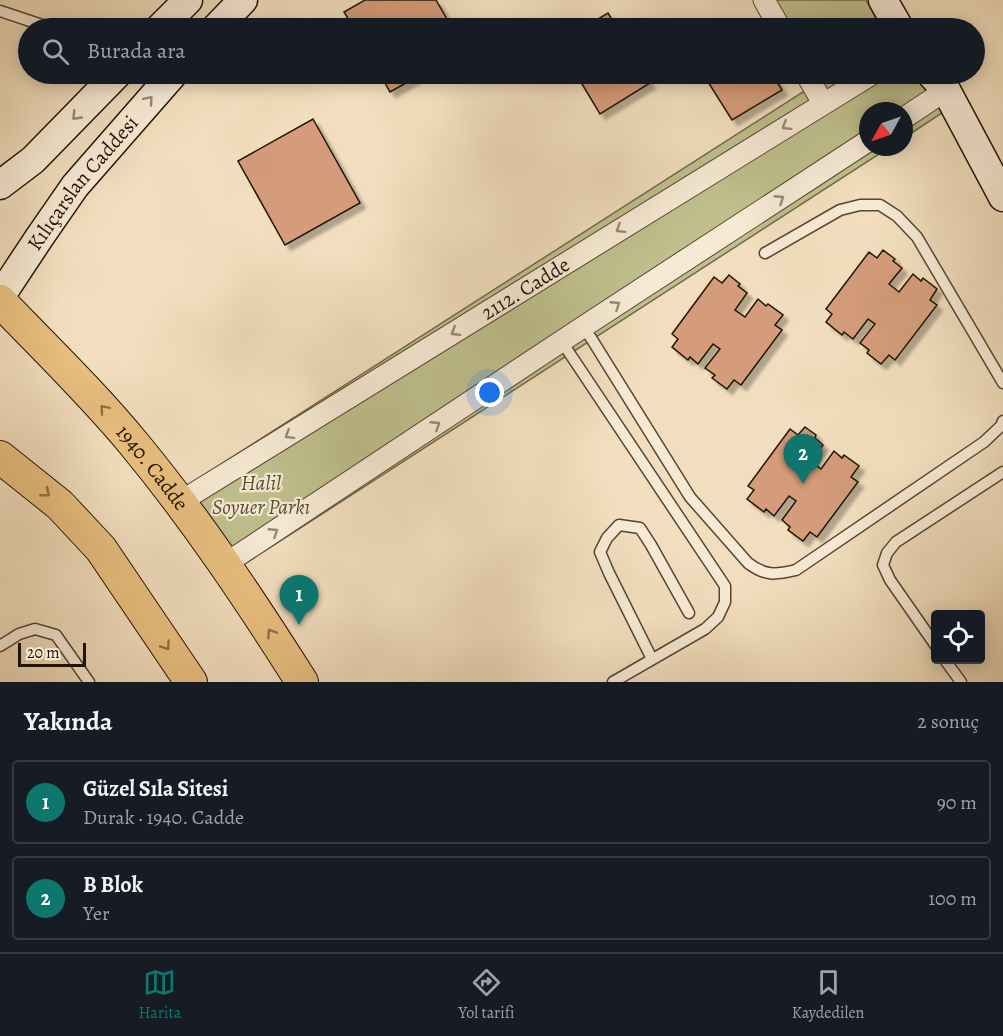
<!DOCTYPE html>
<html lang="tr">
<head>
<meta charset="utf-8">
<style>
  body { margin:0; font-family:Alegreya,serif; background:#20242c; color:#f1f3f6 }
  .controls { position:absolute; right:18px; bottom:18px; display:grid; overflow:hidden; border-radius:6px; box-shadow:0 3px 15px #0003 }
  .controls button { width:54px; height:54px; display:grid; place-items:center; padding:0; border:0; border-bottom:2px solid #363941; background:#171b24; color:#f1f3f6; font:30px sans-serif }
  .compass { position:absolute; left:859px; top:102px; width:54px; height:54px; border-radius:50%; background:#171b24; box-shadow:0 3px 15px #0003; rotate:230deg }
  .scale { position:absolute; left:18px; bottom:15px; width:68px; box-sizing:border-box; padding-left:6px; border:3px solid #211403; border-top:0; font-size:16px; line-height:21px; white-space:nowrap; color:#211403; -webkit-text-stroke:4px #f7ead5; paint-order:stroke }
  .you { position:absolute; left:490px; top:393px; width:21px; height:21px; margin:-15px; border:4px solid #fff; border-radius:50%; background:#1a73e8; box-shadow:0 0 0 9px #1a73e833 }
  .badge { display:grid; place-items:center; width:39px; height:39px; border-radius:50%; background:#0f766e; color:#fff; font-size:20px; font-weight:700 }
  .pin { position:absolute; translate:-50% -50px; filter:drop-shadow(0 2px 3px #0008) }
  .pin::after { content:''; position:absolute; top:32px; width:21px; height:18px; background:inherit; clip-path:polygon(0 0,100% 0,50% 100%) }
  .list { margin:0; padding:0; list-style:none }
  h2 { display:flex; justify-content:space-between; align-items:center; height:78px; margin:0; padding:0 24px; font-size:26px }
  h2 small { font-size:20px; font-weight:400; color:#9ea1a6 }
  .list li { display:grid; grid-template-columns:39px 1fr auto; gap:18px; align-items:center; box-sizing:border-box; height:84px; margin:0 12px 12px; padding:0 12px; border:2px solid #363941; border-radius:6px }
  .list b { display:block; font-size:22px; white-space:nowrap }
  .list p { margin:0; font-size:20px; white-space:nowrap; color:#9ea1a6 }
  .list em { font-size:20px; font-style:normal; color:#9ea1a6 }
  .icon { flex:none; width:33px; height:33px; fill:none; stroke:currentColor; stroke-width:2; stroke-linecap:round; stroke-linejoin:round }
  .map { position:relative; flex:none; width:1003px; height:682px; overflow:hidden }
  .search { position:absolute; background:#171b24; box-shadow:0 3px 15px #0003; left:18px; right:18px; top:18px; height:66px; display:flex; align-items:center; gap:15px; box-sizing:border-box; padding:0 21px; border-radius:33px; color:#9ea1a6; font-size:22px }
  .sheet { height:270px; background:#171b24 }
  nav { display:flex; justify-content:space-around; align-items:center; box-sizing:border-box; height:84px; border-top:2px solid #363941; background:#171b24; font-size:16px; color:#9ea1a6 }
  nav a { display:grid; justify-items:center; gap:3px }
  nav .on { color:#0f766e }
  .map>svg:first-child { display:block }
</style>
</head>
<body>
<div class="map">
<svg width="1003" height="682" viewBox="0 0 1003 682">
  <defs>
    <filter id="shadow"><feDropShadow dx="5.5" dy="5.5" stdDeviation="1.5" flood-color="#0004"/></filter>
  </defs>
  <rect width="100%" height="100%" fill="#f2debe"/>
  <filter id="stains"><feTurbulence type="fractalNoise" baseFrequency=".00333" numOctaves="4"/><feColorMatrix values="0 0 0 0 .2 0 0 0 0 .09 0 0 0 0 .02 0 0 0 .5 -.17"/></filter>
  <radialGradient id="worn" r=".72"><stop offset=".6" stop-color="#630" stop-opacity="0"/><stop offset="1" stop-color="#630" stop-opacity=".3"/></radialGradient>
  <g fill="#bfc08e" stroke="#706a48" stroke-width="1.5">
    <path d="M768 0H866L881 28H784Z"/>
    <path d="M831 74H922L954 105 904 138V111H868V147H890L240 567 184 488Z"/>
  </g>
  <g fill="#d49c7a" stroke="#211403" stroke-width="1.5" filter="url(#shadow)">
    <path d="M365 0H436L452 28H354L344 12Z"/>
    <path d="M608 13 617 28H583Z"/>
    <path d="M380 74H422L390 92Z"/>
    <path d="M576 74H644L650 83 600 114Z"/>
    <path d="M703 74H772L782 90 732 120Z"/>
    <path d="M313 119 360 203 285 245 238 161Z"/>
    <path d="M883 250 895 259 893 261 902 268 889 284 899 292 913 274 921 281 923 278 937 289 930 300 937 305 895 360 889 355 881 364 867 353 869 350 860 343 875 324 868 319 853 339 844 332 842 335 826 322 832 314 826 309 869 252 877 258Z"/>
    <path d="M729 275 740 284 738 286 747 293 735 310 745 317 758 299 766 306 768 304 783 315 775 325 782 330 741 385 734 380 727 389 712 378 715 375 705 368 720 349 713 344 698 364 690 357 688 360 672 347 678 339 672 334 714 277 722 283Z"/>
    <path d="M805 427 816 435 815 438 823 445 811 461 821 469 834 451 842 458 844 455 859 466 851 477 858 482 817 537 810 532 803 541 788 530 790 527 782 520 796 501 789 496 774 516 766 509 764 512 747 499 754 490 748 486 790 429 798 435Z"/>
  </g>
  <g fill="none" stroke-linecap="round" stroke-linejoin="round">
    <defs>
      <g id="lane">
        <path d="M0 11 51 28"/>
        <path d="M765 253 840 210 860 205H880L897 216 917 237 1003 383"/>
        <path d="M583 327 591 338 690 497 748 563C765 576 775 575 796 570L984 442 1001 426 1003 421"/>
        <path d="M562 342 725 586V602L718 617 705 629 613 682"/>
        <path d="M0 646 19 634 35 629 56 635 89 682"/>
        <path d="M936 646 890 580 883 565 887 553 896 542 1003 472"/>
        <path d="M652 659 609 573 600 552 607 538 619 525 640 528 651 545 689 613"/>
        <path d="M945 660 961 682"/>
      </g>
      <g id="street">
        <path d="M764 0 780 28"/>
        <path d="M806 74 823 103"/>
        <path d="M904 118 946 90"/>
        <path id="s1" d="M180 502 872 74"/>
        <path d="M225 564 583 327 868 141"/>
      </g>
      <g id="secondary">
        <path d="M883 0 899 28"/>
        <path d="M160 28 188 0"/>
        <path d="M216 28 243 0"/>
        <path d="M931 74 946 90 1003 197"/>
        <path d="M0 185 33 160 117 74"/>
        <path id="s2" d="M0 297 39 238 75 186 173 74"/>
      </g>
      <g id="primary">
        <path id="s3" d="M0 301C45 348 92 393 134 444 196 519 250 600 302 682"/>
        <path d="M0 457 60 505 101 549 191 682"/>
      </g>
    </defs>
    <use href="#lane" stroke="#554632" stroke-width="13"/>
    <use href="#street" stroke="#554632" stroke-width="23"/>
    <use href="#secondary" stroke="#211403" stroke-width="31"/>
    <use href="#primary" stroke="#211403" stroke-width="34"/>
    <use href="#lane" stroke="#f7ead5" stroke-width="10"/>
    <use href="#street" stroke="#f7ead5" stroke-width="21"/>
    <use href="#secondary" stroke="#f7ead5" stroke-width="28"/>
    <use href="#primary" stroke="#e9bf7f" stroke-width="32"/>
  </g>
  <defs><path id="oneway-chevron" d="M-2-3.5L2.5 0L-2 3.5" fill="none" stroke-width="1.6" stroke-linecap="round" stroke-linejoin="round" transform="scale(1.5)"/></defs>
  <g stroke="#978a76">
    <use href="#oneway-chevron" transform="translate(149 100) rotate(-49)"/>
    <use href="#oneway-chevron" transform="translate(76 116) rotate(134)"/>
    <use href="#oneway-chevron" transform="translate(786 126) rotate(148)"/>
    <use href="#oneway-chevron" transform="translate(780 199) rotate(-33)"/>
    <use href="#oneway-chevron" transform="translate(620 229) rotate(148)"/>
    <use href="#oneway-chevron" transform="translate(616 305) rotate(-33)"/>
    <use href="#oneway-chevron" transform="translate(455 332) rotate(148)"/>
    <use href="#oneway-chevron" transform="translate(436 425) rotate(-33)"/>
    <use href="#oneway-chevron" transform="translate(289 435) rotate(148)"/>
    <use href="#oneway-chevron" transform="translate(274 532) rotate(-33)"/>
  </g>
  <g stroke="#8f7247">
    <use href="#oneway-chevron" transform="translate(104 409) rotate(-131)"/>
    <use href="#oneway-chevron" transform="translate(46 493) rotate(39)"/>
    <use href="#oneway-chevron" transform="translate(271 633) rotate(-123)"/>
    <use href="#oneway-chevron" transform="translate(166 646) rotate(56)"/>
  </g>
  <g text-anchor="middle" stroke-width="4.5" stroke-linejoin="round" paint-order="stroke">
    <g font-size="21" fill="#211403" stroke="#f7ead5">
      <text dy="7" stroke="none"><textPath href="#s2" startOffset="141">Kılıçarslan Caddesi</textPath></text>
      <text dy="7" stroke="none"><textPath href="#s1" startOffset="406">2112. Cadde</textPath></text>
      <text dy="7" stroke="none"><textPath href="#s3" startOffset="226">1940. Cadde</textPath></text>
    </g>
    <g font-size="21" font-style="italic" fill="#585034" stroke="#f7ead5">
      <text x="261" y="490">Halil<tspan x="261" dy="24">Soyuer Parkı</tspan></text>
    </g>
  </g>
  <rect width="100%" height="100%" filter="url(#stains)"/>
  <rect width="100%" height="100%" fill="url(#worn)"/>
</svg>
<div class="controls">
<button><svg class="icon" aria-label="locate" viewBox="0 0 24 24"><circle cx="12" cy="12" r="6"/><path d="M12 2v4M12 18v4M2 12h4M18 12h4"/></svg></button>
</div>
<svg class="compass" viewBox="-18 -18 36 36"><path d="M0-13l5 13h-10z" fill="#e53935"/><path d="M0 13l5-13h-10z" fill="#9ea1a6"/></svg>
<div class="scale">20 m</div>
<div class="you"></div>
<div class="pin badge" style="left:299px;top:625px">1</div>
<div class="pin badge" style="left:803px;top:484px">2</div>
<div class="search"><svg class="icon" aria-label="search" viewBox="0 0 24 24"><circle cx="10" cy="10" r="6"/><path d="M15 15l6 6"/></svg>Burada ara</div>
</div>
<section class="sheet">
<h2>Yakında<small>2 sonuç</small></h2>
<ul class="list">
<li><span class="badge">1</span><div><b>Güzel Sıla Sitesi</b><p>Durak · 1940. Cadde</p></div><em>90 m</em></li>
<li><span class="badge">2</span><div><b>B Blok</b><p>Yer</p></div><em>100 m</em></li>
</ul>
</section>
<nav>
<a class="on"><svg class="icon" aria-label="map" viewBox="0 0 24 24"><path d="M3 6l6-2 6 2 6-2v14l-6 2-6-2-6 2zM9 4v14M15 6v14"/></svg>Harita</a>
<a><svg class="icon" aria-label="directions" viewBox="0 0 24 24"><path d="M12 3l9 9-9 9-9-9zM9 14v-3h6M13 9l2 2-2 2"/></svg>Yol tarifi</a>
<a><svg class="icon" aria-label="saved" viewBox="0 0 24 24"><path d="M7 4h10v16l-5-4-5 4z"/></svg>Kaydedilen</a>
</nav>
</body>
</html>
